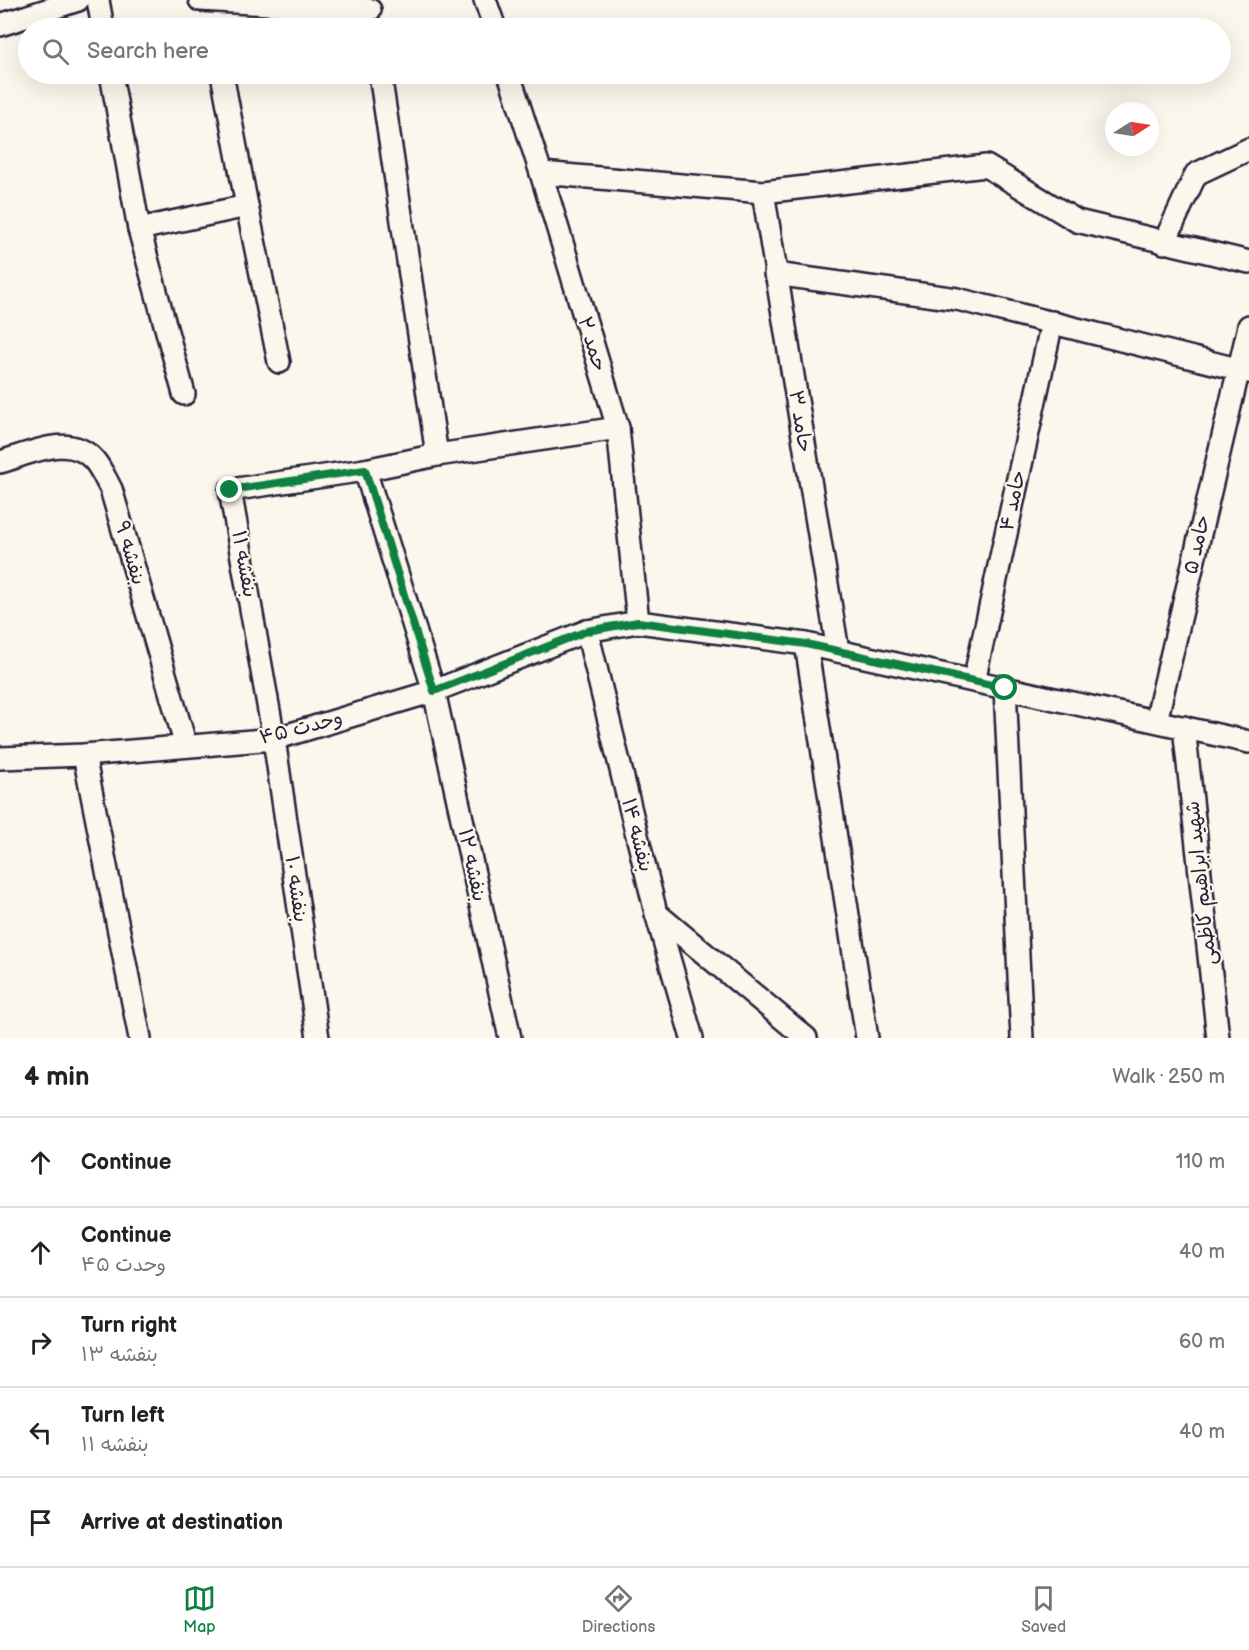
<!DOCTYPE html>
<html lang="en">
<head>
<meta charset="utf-8">
<style>
  body { margin:0; font-family:"Balsamiq Sans","Playpen Sans Arabic",sans-serif; background:#f2f2f2; color:#222 }
  .compass { position:absolute; left:1105px; top:102px; width:54px; height:54px; border-radius:50%; background:#fff; box-shadow:0 6px 24px #0002; rotate:78deg }
  .stop { position:absolute; width:18px; height:18px; margin:-14px; border:4px solid #0b8043; border-radius:50%; background:#fff }
  .stop.end { background:#0b8043; border-color:#fff; box-shadow:0 2px 6px #0008 }
  .list { margin:0; padding:0; list-style:none }
  h2 { display:flex; justify-content:space-between; align-items:center; height:78px; margin:0; padding:0 24px; font-size:26px }
  h2 small { font-size:20px; font-weight:400; color:#767676 }
  .list li { display:grid; grid-template-columns:39px 1fr auto; gap:18px; align-items:center; box-sizing:border-box; height:90px; padding:0 24px; border-top:2px solid #e0e0e0 }
  .list b { display:block; font-size:22px; white-space:nowrap }
  .list p { margin:0; font-size:20px; white-space:nowrap; color:#767676 }
  .list em { font-size:20px; font-style:normal; color:#767676 }
  .icon { flex:none; width:33px; height:33px; fill:none; stroke:currentColor; stroke-width:2; stroke-linecap:round; stroke-linejoin:round }
  .map { position:relative; flex:none; width:1249px; height:1038px; overflow:hidden }
  .search { position:absolute; background:#fff; box-shadow:0 6px 24px #0002; left:18px; right:18px; top:18px; height:66px; display:flex; align-items:center; gap:15px; box-sizing:border-box; padding:0 21px; border-radius:33px; color:#767676; font-size:22px }
  .sheet { height:528px; background:#fff }
  nav { display:flex; justify-content:space-around; align-items:center; box-sizing:border-box; height:84px; border-top:2px solid #e0e0e0; background:#fff; font-size:16px; color:#767676 }
  nav a { display:grid; justify-items:center; gap:3px }
  nav .on { color:#0b8043 }
  .map>svg:first-child { display:block }
</style>
</head>
<body>
<div class="map">
<svg width="1249" height="1038" viewBox="0 0 1249 1038">
  <rect width="100%" height="100%" fill="#fbf7ec"/>
  <filter id="ink" filterUnits="userSpaceOnUse"><feTurbulence type="fractalNoise" baseFrequency=".0167" numOctaves="2"/><feDisplacementMap in="SourceGraphic" scale="12" xChannelSelector="R" yChannelSelector="G"/><feConvolveMatrix kernelMatrix="1 2 1 2 8 2 1 2 1" color-interpolation-filters="sRGB"/></filter>
  <g filter="url(#ink)">
    <g fill="none" stroke-linecap="round" stroke-linejoin="round">
      <!-- street casing -->
      <g stroke="#22223b" stroke-width="26">
        <g id="street">
          <polyline points="98,0 103,28"/>
          <polyline points="200,0 370,10"/>
          <polyline points="485,0 495,28"/>
          <polyline points="0,25 78,0"/>
          <polyline points="111,74 139,229 184,394"/>
          <polyline points="222,74 247,206 279,362"/>
          <polyline points="380,74 437,455"/>
          <polyline points="509,74 541,173 618,428 638,622"/>
          <polyline points="541,173 763,192 986,166 1077,221 1249,262"/>
          <polyline points="763,192 838,651"/>
          <polyline points="139,229 247,206"/>
          <polyline points="1164,243 1196,174 1249,149"/>
          <polyline points="775,274 957,299 1249,372"/>
          <path d="M 0,462 C 29,454 70,432 94,460 C 101,468 106,480 111,489 L 186,746"/>
          <polyline points="365,470 434,691 510,1038"/>
          <polyline points="587,631 656,913 692,1038"/>
          <polyline points="806,644 867,1038"/>
          <polyline points="974,681 1052,322"/>
          <polyline points="1005,688 1022,1038"/>
          <polyline points="1156,721 1249,326"/>
          <polyline points="1184,727 1218,1038"/>
          <polyline points="84,755 140,1038"/>
          <polyline points="0,758 84,755 274,739 434,691 587,631 638,622 806,644 1249,742"/>
          <polyline points="656,913 806,1038"/>
          <polyline points="318,1038 274,739 230,490 365,470 437,455 618,428"/>
        </g>
      </g>
      <!-- street -->
      <use href="#street" stroke="#fbf7ec" stroke-width="21"/>
    </g>
  </g>
  <g fill="none" stroke-linecap="round" stroke-linejoin="round" filter="url(#ink)">
    <!-- route -->
    <polyline stroke="#0b8043" stroke-width="8" points="230,490 365,470 434,691 587,631 638,622 806,644 1005,688"/>
  </g>
  <g text-anchor="middle" dominant-baseline="central" stroke-width="4.5" stroke-linejoin="round" paint-order="stroke">
    <!-- street labels -->
    <g font-size="20" fill="#22223b" stroke="#fbf7ec">
      <text transform="translate(592 344) rotate(73)">حمد ۲</text>
      <text transform="translate(800 421) rotate(81)">حامد ۳</text>
      <text transform="translate(1013 501) rotate(-78)">حامد ۴</text>
      <text transform="translate(1197 545) rotate(-77)">حامد ۵</text>
      <text transform="translate(130 553) rotate(74)">بنفشه ۹</text>
      <text transform="translate(244 564) rotate(80)">بنفشه ۱۱</text>
      <text transform="translate(301 728) rotate(-14)">وحدت ۴۵</text>
      <text transform="translate(637 835) rotate(76)">بنفشه ۱۴</text>
      <text transform="translate(472 865) rotate(78)">بنفشه ۱۲</text>
      <text transform="translate(1201 883) rotate(-96)">شهید ابراهیم کاظمی</text>
      <text transform="translate(296 889) rotate(82)">بنفشه ۱۰</text>
    </g>
  </g>
</svg>
<svg class="compass" viewBox="-18 -18 36 36"><path d="M0-13l5 13h-10z" fill="#e53935"/><path d="M0 13l5-13h-10z" fill="#767676"/></svg>
<div class="stop" style="left:1005px;top:688px"></div>
<div class="stop end" style="left:230px;top:490px"></div>
<div class="search"><svg class="icon" aria-label="search" viewBox="0 0 24 24"><circle cx="10" cy="10" r="6"/><path d="M15 15l6 6"/></svg>Search here</div>
</div>
<section class="sheet">
<h2>4 min<small>Walk · 250 m</small></h2>
<ul class="list">
<li><svg class="icon" aria-label="ahead" viewBox="0 0 24 24"><path d="M12 20V5M6 11l6-6 6 6"/></svg><div><b>Continue</b></div><em>110 m</em></li>
<li><svg class="icon" aria-label="ahead" viewBox="0 0 24 24"><path d="M12 20V5M6 11l6-6 6 6"/></svg><div><b>Continue</b><p>وحدت ۴۵</p></div><em>40 m</em></li>
<li><svg class="icon" aria-label="right" viewBox="0 0 24 24"><path d="M7 20v-9h11M14 6l5 5-5 5"/></svg><div><b>Turn right</b><p>بنفشه ۱۳</p></div><em>60 m</em></li>
<li><svg class="icon" aria-label="left" viewBox="0 0 24 24"><path d="M17 20v-9H6M10 6l-5 5 5 5"/></svg><div><b>Turn left</b><p>بنفشه ۱۱</p></div><em>40 m</em></li>
<li><svg class="icon" aria-label="arrive" viewBox="0 0 24 24"><path d="M6 21V4h12l-3 4 3 4H6"/></svg><div><b>Arrive at destination</b></div></li>
</ul>
</section>
<nav>
<a class="on"><svg class="icon" aria-label="map" viewBox="0 0 24 24"><path d="M3 6l6-2 6 2 6-2v14l-6 2-6-2-6 2zM9 4v14M15 6v14"/></svg>Map</a>
<a><svg class="icon" aria-label="directions" viewBox="0 0 24 24"><path d="M12 3l9 9-9 9-9-9zM9 14v-3h6M13 9l2 2-2 2"/></svg>Directions</a>
<a><svg class="icon" aria-label="saved" viewBox="0 0 24 24"><path d="M7 4h10v16l-5-4-5 4z"/></svg>Saved</a>
</nav>
</body>
</html>
